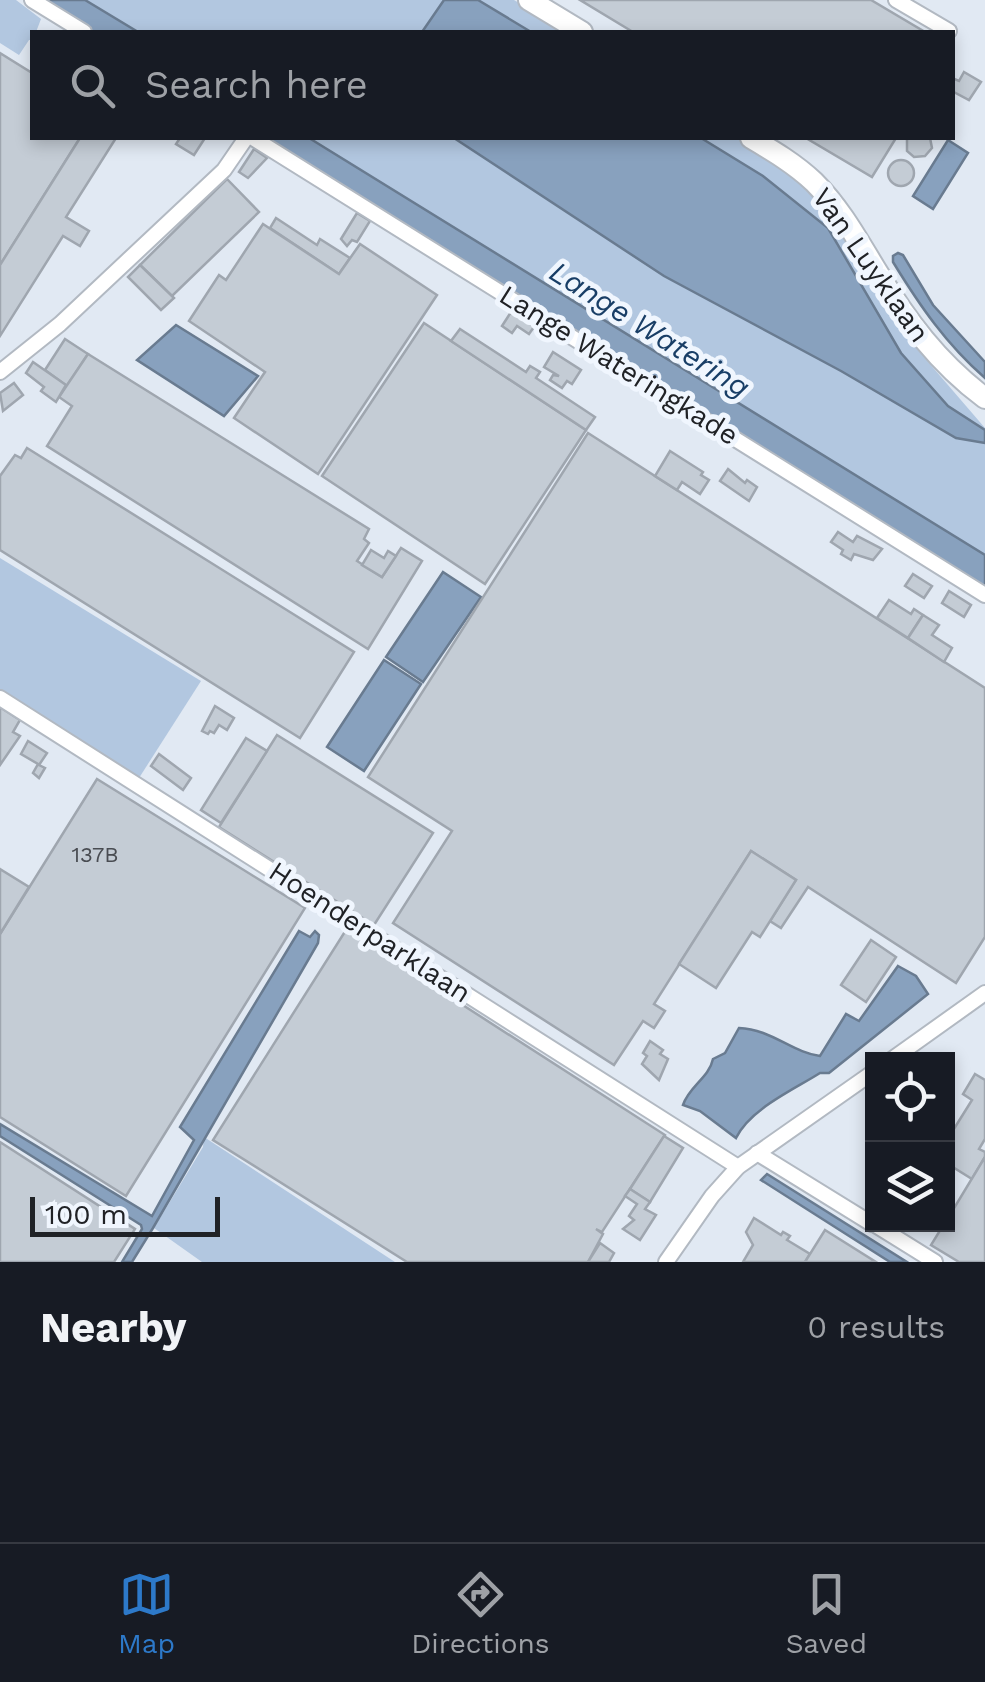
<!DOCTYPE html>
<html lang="en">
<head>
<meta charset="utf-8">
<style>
  body { margin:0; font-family:"Work Sans",sans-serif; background:#242831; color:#f1f3f6 }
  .controls { position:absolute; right:30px; bottom:30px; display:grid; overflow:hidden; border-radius:0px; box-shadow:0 5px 15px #0003 }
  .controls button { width:90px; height:90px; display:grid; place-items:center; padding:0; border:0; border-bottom:2px solid #363941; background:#171b24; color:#f1f3f6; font:50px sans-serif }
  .scale { position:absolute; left:30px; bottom:25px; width:190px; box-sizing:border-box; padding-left:10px; border:5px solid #202226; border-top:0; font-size:28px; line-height:35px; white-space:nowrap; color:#202226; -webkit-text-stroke:8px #f0f6fe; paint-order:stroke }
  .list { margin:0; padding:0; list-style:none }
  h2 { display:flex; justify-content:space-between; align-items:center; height:130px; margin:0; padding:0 40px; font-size:42px }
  h2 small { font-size:32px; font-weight:400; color:#9ea1a6 }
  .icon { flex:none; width:55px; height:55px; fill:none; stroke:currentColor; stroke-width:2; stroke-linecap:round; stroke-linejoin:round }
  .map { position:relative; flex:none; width:985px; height:1262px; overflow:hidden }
  .search { position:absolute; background:#171b24; box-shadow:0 5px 15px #0003; left:30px; right:30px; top:30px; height:110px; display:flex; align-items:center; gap:25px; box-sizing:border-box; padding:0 35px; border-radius:0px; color:#9ea1a6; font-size:38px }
  .sheet { height:280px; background:#171b24 }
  nav { display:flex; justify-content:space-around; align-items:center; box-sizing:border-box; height:140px; border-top:2px solid #363941; background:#171b24; font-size:28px; color:#9ea1a6 }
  nav a { display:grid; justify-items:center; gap:5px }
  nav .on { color:#2d79c9 }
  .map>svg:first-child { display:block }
</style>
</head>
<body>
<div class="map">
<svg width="985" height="1262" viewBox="0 0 985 1262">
  <rect width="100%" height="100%" fill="#e1e9f3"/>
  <!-- green -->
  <g fill="#b2c7e0">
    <polygon points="0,0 16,0 41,19 36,32 32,32 32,40 29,40 19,55 0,43"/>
    <polygon points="85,0 514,0 567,32 138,32"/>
    <polygon points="309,138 738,138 803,182 836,219 929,363 985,428 985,555"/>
    <polygon points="0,558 201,681 139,778 0,692"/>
    <polygon points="204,1137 395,1262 202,1262 154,1228 203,1147"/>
  </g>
  <!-- water -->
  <g fill="#88a1be" stroke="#697b90" stroke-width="2.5">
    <polygon points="40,0 85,0 138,32 92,32"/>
    <polygon points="444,0 478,0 531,32 422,32"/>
    <polygon points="262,138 309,138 985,555 985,587"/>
    <polygon points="454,138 701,138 763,176 828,228 901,353 948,406 985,430 985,443 956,438 841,371 664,276"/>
    <polygon points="948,140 968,153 933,209 913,196"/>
    <path d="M 898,253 L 903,255 L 933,305 L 985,362 L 985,378 C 946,344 920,306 893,262 L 893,256 Z"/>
    <polygon points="176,325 258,376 224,416 137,360"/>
    <polygon points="443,572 481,597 423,682 386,657"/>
    <polygon points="384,660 421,684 364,771 327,747"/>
    <polygon points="299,931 310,937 315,931 319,935 318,943 153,1228 132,1262 122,1262 142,1229 141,1225 0,1136 0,1124 152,1216 194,1140 180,1127"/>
    <path d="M 898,966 L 916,976 L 928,994 L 829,1073 L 820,1073 C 793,1090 750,1109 736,1138 L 700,1111 L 683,1105 C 689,1086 709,1078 713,1059 L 725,1053 L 739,1028 C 771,1029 793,1053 820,1056 L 846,1014 L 859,1021 Z"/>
    <polygon points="767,1174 907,1262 890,1262 761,1180"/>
  </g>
  <!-- building -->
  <g fill="#c4ccd5" stroke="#9fa6af" stroke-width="2.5">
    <polygon points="580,0 871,0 925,32 633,32"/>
    <polygon points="0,53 32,73 32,138 80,138 0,265"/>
    <polygon points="964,72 981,82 969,100 952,91 952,78 959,81"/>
    <polygon points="80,138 116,138 66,217 89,231 80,246 63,236 0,336 0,265"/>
    <polygon points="180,138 205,138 194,155 176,144"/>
    <polygon points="806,138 896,138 872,177"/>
    <polygon points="930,138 932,148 925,156 914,157 907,151 907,138"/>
    <polygon points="254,149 267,158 248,178 239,172"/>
    <circle cx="901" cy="173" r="13"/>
    <polygon points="227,179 259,212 172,296 140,265"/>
    <polygon points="357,213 370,221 357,242 352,240 347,246 341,239"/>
    <polygon points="276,218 317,245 320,239 350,258 339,274 270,228"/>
    <polygon points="263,224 339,274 360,244 437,295 318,474 234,418 265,372 189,321 219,275 226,280"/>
    <polygon points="140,265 174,298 161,310 128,277"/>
    <polygon points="513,309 528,315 536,324 529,334 517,326 512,333 502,326"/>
    <polygon points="424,323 586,430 485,584 322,476"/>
    <polygon points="460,329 526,372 530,366 540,372 536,378 595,417 586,430 451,341"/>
    <polygon points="65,339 88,354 67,386 45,370"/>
    <polygon points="553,352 581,370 572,384 567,381 562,388 550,380 553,375 559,376 544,367"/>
    <polygon points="88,354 369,529 364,539 369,543 357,561 382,577 401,548 422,561 368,649 47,446 72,406 59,397"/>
    <polygon points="33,362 66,385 56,402 41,391 44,387 26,373"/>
    <polygon points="14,383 23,395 3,411 0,393"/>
    <polygon points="588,433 985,688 985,937 956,983 808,887 781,928 770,921 796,880 751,851 654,1004 665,1011 654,1028 643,1021 614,1065 393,923 452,831 368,777"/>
    <polygon points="27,448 354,652 300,738 0,550 0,476 15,455 21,458"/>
    <polygon points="670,451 703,472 701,475 709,480 700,494 682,482 677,490 655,476"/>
    <polygon points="728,469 745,483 747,480 757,487 749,501 720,481"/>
    <polygon points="838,532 853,542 857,536 882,549 873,560 854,554 851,560 841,554 843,550 831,542"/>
    <polygon points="371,550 384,558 388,551 396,556 382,577 362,565"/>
    <polygon points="913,574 932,586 924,598 905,586"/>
    <polygon points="949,591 971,605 964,617 942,603"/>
    <polygon points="889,600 911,614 914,609 923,615 908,638 877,618"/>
    <polygon points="923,615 939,625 932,635 952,648 944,662 908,638"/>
    <polygon points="215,706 234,718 227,730 219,725 214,733 210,731 208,734 202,731"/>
    <polygon points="0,707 20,720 13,732 20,736 0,765"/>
    <polygon points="277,735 433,833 374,925 219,827"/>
    <polygon points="246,738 267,751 221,823 201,810"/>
    <polygon points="28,741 47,753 39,765 45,768 39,778 33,773 38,764 21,754"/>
    <polygon points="159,754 191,778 183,790 151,766"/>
    <polygon points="97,779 305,908 126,1196 0,1117 0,934"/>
    <polygon points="751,851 796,880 760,937 752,932 716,988 679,964"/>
    <polygon points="0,869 29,887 0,934"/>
    <polygon points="346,930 665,1135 602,1232 596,1229 603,1234 588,1262 407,1262 213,1140"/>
    <polygon points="871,940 896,957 866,1002 841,985"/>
    <polygon points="650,1041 663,1050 660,1054 668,1059 659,1080 642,1064 647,1056 643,1053"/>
    <polygon points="975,1074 985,1080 985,1139 979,1149 985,1152 985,1157 972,1179 948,1164 948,1149 952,1132 972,1100 963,1094"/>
    <polygon points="664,1136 683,1148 650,1202 630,1189"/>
    <polygon points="0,1142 135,1229 114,1262 0,1262"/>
    <polygon points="985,1157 985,1262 959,1262 931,1245 944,1224 948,1224 948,1218"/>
    <polygon points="630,1189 650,1202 645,1209 656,1215 640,1240 623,1229 634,1220 629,1216 637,1204 625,1196"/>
    <polygon points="754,1218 781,1235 783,1232 790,1236 787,1240 810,1254 805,1262 743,1262 753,1245 746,1232"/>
    <polygon points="825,1230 876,1262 805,1262"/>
    <polygon points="600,1243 614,1253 609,1262 588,1262"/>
  </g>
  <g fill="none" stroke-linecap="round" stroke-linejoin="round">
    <!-- street casing -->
    <g stroke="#b2b9c2" stroke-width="18">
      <g id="street">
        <polyline points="32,0 84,32"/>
        <polyline points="896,0 949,31"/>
        <polyline points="253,138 985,595"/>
        <polyline points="0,372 60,324 224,170 246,138"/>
        <polyline points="0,698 738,1167"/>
        <polyline points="891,1060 985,993"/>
        <polyline points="757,1153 872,1224"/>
        <polyline points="874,1224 935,1262"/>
        <polyline points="666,1262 712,1196 738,1167 872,1073"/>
      </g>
    </g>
    <!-- secondary casing -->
    <g stroke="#b2b9c2" stroke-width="24">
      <g id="secondary">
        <polyline points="529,0 582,32"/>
        <path d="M 751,138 C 773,151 795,164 814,182 C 840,208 857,239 876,270 C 906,320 938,363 985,398"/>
      </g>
    </g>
    <!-- street -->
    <use href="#street" stroke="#fff" stroke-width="14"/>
    <!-- secondary -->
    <use href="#secondary" stroke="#fff" stroke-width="20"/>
  </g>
  <g text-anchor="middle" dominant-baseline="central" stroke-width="10" stroke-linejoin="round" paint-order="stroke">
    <!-- number labels -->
    <g font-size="22" fill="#494c52">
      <text x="95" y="854">137B</text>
    </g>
    <!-- street labels -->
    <g font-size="28" fill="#202226" stroke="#f0f6fe">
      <text transform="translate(871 265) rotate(55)">Van Luyklaan</text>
      <text transform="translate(619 365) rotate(32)">Lange Wateringkade</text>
      <text transform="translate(370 932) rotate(33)">Hoenderparklaan</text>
    </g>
    <!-- water labels -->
    <g font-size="30" font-style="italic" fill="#193e66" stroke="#f0f6fe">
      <text transform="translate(650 329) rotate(32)">Lange Watering</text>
    </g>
  </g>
</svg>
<div class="controls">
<button><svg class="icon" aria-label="locate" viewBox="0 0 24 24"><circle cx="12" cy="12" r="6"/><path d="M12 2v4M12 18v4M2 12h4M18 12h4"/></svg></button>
<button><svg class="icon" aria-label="layers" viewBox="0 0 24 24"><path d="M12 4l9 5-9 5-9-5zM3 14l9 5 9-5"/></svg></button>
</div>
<div class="scale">100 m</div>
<div class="search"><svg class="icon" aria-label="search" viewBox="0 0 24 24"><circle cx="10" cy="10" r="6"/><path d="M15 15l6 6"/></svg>Search here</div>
</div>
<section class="sheet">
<h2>Nearby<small>0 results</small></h2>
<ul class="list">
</ul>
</section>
<nav>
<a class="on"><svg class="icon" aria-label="map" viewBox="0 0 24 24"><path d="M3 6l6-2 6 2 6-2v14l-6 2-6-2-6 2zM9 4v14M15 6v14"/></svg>Map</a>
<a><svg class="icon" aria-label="directions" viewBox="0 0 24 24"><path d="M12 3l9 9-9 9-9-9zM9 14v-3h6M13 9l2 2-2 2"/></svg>Directions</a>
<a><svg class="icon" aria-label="saved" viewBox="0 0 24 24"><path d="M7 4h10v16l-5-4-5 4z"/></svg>Saved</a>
</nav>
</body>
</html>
